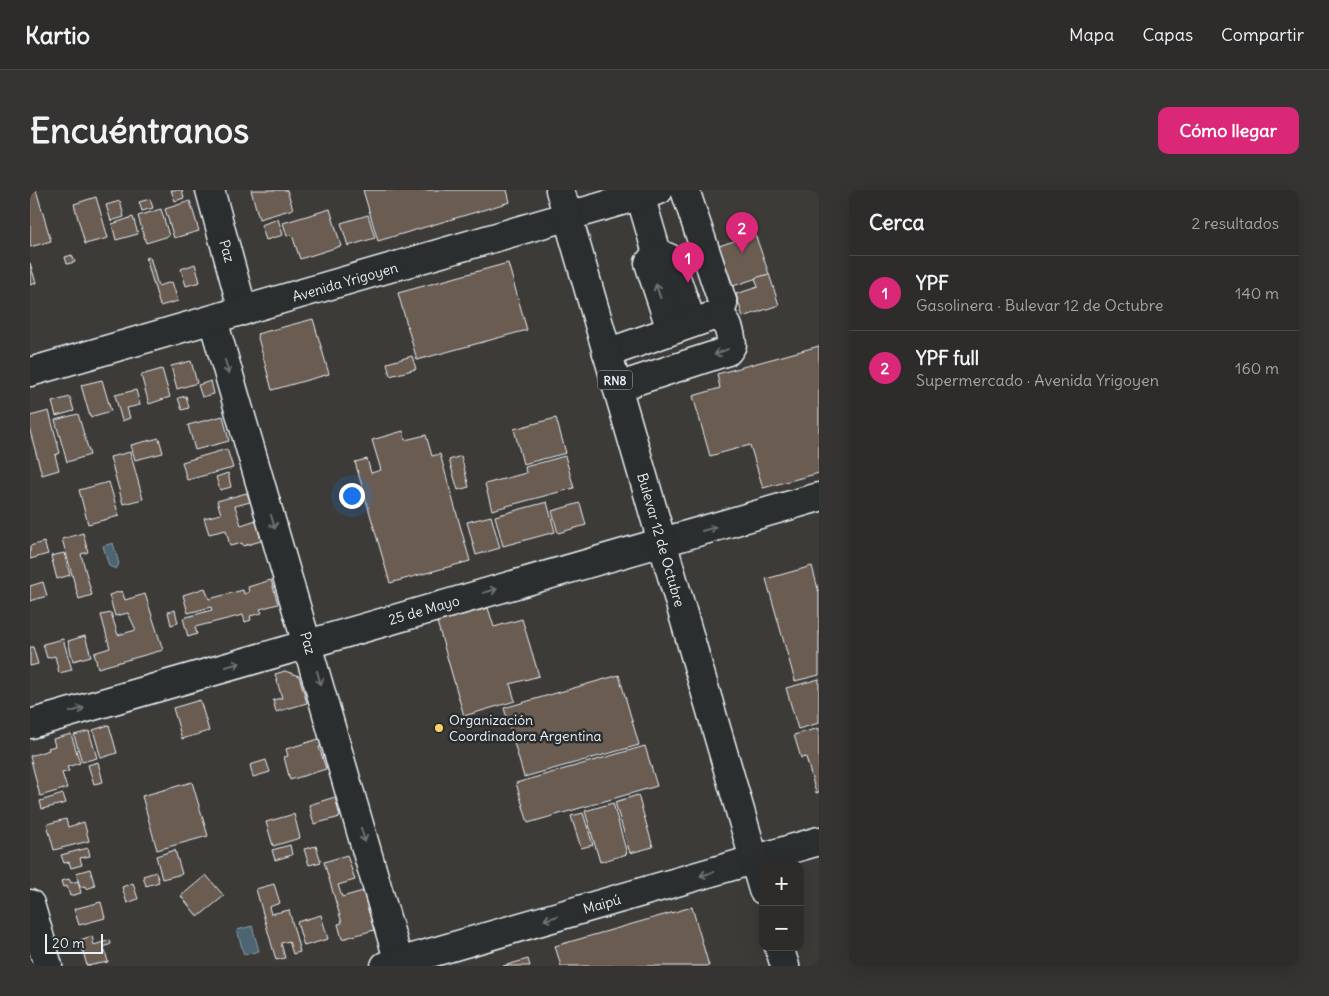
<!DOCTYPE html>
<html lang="es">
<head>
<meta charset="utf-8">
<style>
  body { margin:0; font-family:Delius,sans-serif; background:#363432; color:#f1f3f6 }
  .controls { position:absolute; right:15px; bottom:15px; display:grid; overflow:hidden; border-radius:10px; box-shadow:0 5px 20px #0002 }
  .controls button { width:45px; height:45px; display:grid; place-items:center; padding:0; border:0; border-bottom:1px solid #494847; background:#2e2c2a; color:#f1f3f6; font:25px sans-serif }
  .scale { position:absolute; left:15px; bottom:12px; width:58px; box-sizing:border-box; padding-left:5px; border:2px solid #e8f1f8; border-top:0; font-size:14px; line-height:18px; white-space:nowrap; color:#e8f1f8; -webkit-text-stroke:4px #2a2d2e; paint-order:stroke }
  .you { position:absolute; left:321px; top:305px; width:18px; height:18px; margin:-12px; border:4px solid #fff; border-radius:50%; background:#1a73e8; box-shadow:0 0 0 8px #1a73e833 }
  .badge { display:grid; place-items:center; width:32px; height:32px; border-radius:50%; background:#db2777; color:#fff; font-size:16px; font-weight:700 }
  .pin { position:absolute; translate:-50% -41px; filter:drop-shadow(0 1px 2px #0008) }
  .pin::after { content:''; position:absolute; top:26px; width:18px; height:15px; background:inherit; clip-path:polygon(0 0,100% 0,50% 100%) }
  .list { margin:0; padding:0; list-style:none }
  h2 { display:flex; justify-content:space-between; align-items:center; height:65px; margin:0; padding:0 20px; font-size:21px }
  h2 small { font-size:16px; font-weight:400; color:#a7a7a8 }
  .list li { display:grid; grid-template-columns:32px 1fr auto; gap:15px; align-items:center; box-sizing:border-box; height:75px; padding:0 20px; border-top:1px solid #494847 }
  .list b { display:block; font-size:19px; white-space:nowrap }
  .list p { margin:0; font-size:16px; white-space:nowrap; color:#a7a7a8 }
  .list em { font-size:16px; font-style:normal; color:#a7a7a8 }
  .map { position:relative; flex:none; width:789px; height:776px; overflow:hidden; border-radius:10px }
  header { display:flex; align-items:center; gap:30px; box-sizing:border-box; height:70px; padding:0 25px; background:#2e2c2a; border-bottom:1px solid #494847 }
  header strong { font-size:24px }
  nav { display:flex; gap:28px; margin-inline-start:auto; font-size:18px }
  .intro { display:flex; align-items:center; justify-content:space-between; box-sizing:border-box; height:120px; padding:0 30px }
  h1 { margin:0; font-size:35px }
  .button { padding:12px 22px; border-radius:10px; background:#db2777; color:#fff; font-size:18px; font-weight:700 }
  main { display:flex; gap:30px; padding:0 30px }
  aside { flex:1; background:#2e2c2a; border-radius:10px; box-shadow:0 5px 20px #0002 }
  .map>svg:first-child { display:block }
</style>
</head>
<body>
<header>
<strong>Kartio</strong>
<nav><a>Mapa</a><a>Capas</a><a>Compartir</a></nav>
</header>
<div class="intro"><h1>Encuéntranos</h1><a class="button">Cómo llegar</a></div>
<main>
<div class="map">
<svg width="789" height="776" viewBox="0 0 789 776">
  <rect width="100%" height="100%" fill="#3d3b38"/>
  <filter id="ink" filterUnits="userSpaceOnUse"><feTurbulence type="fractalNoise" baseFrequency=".02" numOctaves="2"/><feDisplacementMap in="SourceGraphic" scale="10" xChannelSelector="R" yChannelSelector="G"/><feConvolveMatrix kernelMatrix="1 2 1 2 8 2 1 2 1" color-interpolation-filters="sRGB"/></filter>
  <g filter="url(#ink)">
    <!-- water -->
    <g fill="#4e6572" stroke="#8c9da8">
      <polygon points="83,353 89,374 86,379 79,376 73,356"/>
      <polygon points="222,736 229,761 214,765 207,740"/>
    </g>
    <!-- building -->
    <g fill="#6a5b51" stroke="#e8f1f8">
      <polygon points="0,0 6,0 21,51 0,57"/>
      <polygon points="141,0 152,0 154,8 145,11"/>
      <polygon points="221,0 257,0 263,19 229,29"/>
      <polygon points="333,0 477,0 480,12 348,51"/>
      <polygon points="66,7 78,48 55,54 44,14"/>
      <polygon points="120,9 123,18 112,21 109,12"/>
      <polygon points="90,11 94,27 81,31 76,15"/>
      <polygon points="160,11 169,41 144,48 135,19"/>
      <polygon points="131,19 139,46 116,53 108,26"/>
      <polygon points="300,19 311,56 270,69 262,45 257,46 253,33"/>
      <polygon points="338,25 345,48 318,56 311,33"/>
      <polygon points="103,27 108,44 86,50 82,34"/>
      <polygon points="248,29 253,45 236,50 231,35"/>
      <polygon points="725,44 739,84 703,96 689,56"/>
      <polygon points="42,65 45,72 37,74 35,67"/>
      <polygon points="120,67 128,96 142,92 148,111 130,116 116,68"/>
      <polygon points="0,73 6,93 0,95"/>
      <polygon points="478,73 497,140 387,170 368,103"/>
      <polygon points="165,74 170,92 156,96 151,79"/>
      <polygon points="739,84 749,115 713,127 706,104 728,97 725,88"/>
      <polygon points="283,129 299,184 242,200 227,144"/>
      <polygon points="789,156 789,283 733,298 720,255 680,266 663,206 690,198 687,184"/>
      <polygon points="382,166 386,179 360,186 357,173"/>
      <polygon points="161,171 167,193 147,199 141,176"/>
      <polygon points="132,179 140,207 119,214 111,185"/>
      <polygon points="72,190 81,221 60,227 51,195"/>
      <polygon points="181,191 184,204 172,207 168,195"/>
      <polygon points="106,200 110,215 97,218 100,228 92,231 85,205"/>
      <polygon points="156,206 159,218 152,220 148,208"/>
      <polygon points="40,207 44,221 26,226 22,212"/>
      <polygon points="19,221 30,263 25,265 29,280 12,285 0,241 0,226"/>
      <polygon points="48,224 60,265 37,272 25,230"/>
      <polygon points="193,226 199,251 165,260 158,235"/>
      <polygon points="526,228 536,263 493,274 484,239"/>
      <polygon points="373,241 375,250 396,245 402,266 410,264 440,371 360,393 325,272 337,269 341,283 351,280 342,250"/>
      <polygon points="129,248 133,263 105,270 101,255"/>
      <polygon points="197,259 203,278 157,290 152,272"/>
      <polygon points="100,262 113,309 93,314 80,267"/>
      <polygon points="431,266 439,297 428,300 419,270"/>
      <polygon points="535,266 544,298 462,320 455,294 496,283 495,277"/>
      <polygon points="198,283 201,297 190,300 186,287"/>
      <polygon points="79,292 89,326 58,334 49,300"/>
      <polygon points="217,303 220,312 205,316 211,335 226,330 231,351 213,356 212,353 200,356 196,340 179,344 174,328 191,324 187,311"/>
      <polygon points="517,312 525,342 473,356 465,326"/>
      <polygon points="550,313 556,335 528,343 522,321"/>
      <polygon points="461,326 470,358 446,365 437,332"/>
      <polygon points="53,343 58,362 51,364 62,405 49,409 32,349"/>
      <polygon points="14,352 18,364 0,369 0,356"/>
      <polygon points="34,363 40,385 27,389 21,366"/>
      <polygon points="782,376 789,403 789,485 765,491 736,389"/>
      <polygon points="241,390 248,414 230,419 232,423 220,426 221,430 215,432 213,425 165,437 167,444 158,447 153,428 182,420 181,417 158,423 153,405 175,398 179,409 213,400 214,404 219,402 218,397"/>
      <polygon points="13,392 17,406 0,411 0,396"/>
      <polygon points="92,401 95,410 115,404 133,460 68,478 64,463 80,458 71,425 81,423 88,445 106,440 98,423 85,426 79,405"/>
      <polygon points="458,418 464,437 492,429 509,486 480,494 485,511 434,526 407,432"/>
      <polygon points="145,420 148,433 141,435 138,422"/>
      <polygon points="55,446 61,466 43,471 38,451"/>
      <polygon points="33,449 42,480 29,483 25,466 17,468 13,454"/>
      <polygon points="0,457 3,457 8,474 0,476"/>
      <polygon points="255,481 269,486 277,513 246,522 243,510 252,508 245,484"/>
      <polygon points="589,485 609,555 494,587 474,518"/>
      <polygon points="789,489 789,533 768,539 756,498"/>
      <polygon points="170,510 179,541 152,549 143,518"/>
      <polygon points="79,535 87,563 71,568 63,540"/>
      <polygon points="789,538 789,602 786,603 776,567 771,568 764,545"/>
      <polygon points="59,541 67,568 52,572 44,545"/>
      <polygon points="41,544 50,573 37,577 39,581 32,583 37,598 10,606 0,566 19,560 18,558 25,556 23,549"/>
      <polygon points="292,548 295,555 289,557 296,579 260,590 254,567 258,566 256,559"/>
      <polygon points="615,556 627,596 498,633 486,593"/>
      <polygon points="236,570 240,582 223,587 220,575"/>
      <polygon points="68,572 73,592 64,594 58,575"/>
      <polygon points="162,592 178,646 127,660 112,606"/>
      <polygon points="33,604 36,613 12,619 10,611"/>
      <polygon points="608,605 623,657 600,663 585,612"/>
      <polygon points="305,607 310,627 284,634 279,615"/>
      <polygon points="583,613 597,664 570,672 555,621"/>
      <polygon points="553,623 563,655 551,658 541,626"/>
      <polygon points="264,624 270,648 243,656 236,632"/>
      <polygon points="36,629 38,637 54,632 59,651 24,660 17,634"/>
      <polygon points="260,655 262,665 245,670 242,660"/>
      <polygon points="286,656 291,672 279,675 274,659"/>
      <polygon points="58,658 60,666 50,668 52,675 41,678 39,672 34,673 31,665"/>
      <polygon points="145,660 152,684 132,689 126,666"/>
      <polygon points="317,665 325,690 308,695 312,707 333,701 344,740 312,749 308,734 312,733 294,672"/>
      <polygon points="60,679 65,696 56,699 55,696 50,697 46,683"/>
      <polygon points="126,682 129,692 116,696 113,686"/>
      <polygon points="176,685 194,706 168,727 151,706"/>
      <polygon points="39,689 41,693 48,691 51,703 40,706 37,696 33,697 31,691"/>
      <polygon points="103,693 108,709 97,713 92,697"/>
      <polygon points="244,694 250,713 239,717 241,724 259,720 270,762 263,764 259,751 251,753 255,768 246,770 226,699"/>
      <polygon points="71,712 75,728 49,735 44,719"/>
      <polygon points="662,717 679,776 531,776 525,756"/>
      <polygon points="291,725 298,749 274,756 267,732"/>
      <polygon points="62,746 64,755 80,750 81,754 74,757 78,772 57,776 50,750"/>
      <polygon points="498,769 500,776 473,776"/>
    </g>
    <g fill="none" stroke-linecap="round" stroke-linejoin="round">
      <!-- minor casing -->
      <g stroke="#e8f1f8" stroke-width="31">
        <g id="minor">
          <polyline points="180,0 213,121"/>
          <polyline points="610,5 627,63 639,68 662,133"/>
          <polyline points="627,63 619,73 641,140"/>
          <polyline points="183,130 370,776"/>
          <polyline points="577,163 689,124 693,114 655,0"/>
          <path d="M 587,197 L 698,161 L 702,155 C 701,144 697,131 689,124"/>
          <polyline points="0,534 789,307"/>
          <polyline points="0,714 18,776"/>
          <polyline points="355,776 789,651"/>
        </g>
      </g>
      <!-- major casing -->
      <g stroke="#e8f1f8" stroke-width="31">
        <polyline id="major" points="0,182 629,0"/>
      </g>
      <!-- highway casing -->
      <g stroke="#e8f1f8" stroke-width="31">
        <g id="highway">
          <polyline points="530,0 733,700"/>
          <polyline points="749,757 755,776"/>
        </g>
      </g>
      <!-- minor -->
      <use href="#minor" stroke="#2a2d2e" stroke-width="28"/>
      <!-- major -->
      <use href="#major" stroke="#2a2d2e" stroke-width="28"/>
      <!-- highway -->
      <use href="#highway" stroke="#2a2d2e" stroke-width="28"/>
    </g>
    <!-- one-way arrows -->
    <defs><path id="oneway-shaft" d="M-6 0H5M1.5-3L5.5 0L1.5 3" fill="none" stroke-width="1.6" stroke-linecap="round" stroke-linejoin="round" transform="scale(1.25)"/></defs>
    <g stroke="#6c7275">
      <use href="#oneway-shaft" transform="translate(628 101) rotate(-108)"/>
      <use href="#oneway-shaft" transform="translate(691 162) rotate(157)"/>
      <use href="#oneway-shaft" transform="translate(197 177) rotate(74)"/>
      <use href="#oneway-shaft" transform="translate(243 332) rotate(74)"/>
      <use href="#oneway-shaft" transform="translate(679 339) rotate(-16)"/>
      <use href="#oneway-shaft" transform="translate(460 401) rotate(-16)"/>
      <use href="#oneway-shaft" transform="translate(203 475) rotate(-16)"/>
      <use href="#oneway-shaft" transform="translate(289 488) rotate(74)"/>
      <use href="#oneway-shaft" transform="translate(47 520) rotate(-16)"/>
      <use href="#oneway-shaft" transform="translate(333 645) rotate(74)"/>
      <use href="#oneway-shaft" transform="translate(677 684) rotate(164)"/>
      <use href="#oneway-shaft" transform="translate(521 728) rotate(164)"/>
    </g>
  </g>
  <!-- markers -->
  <circle fill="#ffd166" stroke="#2a2d2e" stroke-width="2" cx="409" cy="538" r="5"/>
  <g text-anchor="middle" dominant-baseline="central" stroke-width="5" stroke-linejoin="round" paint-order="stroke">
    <!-- shield labels -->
    <rect fill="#2a2d2e" stroke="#afb6bb" stroke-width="1" x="567.5" y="180.5" width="35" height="19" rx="4"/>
    <g font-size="12" font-weight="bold" fill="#e8f1f8">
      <text x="585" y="190">RN8</text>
    </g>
    <!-- street labels -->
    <g font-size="14" fill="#e8f1f8" stroke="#2a2d2e">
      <text transform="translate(197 61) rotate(74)">Paz</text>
      <text transform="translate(315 92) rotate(-16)">Avenida Yrigoyen</text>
      <text transform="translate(631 350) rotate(74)">Bulevar 12 de Octubre</text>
      <text transform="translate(394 420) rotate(-16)">25 de Mayo</text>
      <text transform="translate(278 453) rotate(74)">Paz</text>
      <text transform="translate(572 714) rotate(-16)">Maipú</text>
    </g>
    <!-- poi labels -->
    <g font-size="14" fill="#e8f1f8" stroke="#2a2d2e" text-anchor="start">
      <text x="419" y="530">Organización<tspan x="419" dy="16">Coordinadora Argentina</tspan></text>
    </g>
  </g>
</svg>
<div class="controls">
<button>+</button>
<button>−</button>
</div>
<div class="scale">20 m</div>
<div class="you"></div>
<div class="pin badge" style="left:658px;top:93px">1</div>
<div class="pin badge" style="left:712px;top:63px">2</div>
</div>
<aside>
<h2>Cerca<small>2 resultados</small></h2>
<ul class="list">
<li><span class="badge">1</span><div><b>YPF</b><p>Gasolinera · Bulevar 12 de Octubre</p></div><em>140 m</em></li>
<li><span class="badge">2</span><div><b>YPF full</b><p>Supermercado · Avenida Yrigoyen</p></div><em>160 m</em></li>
</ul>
</aside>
</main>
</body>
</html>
